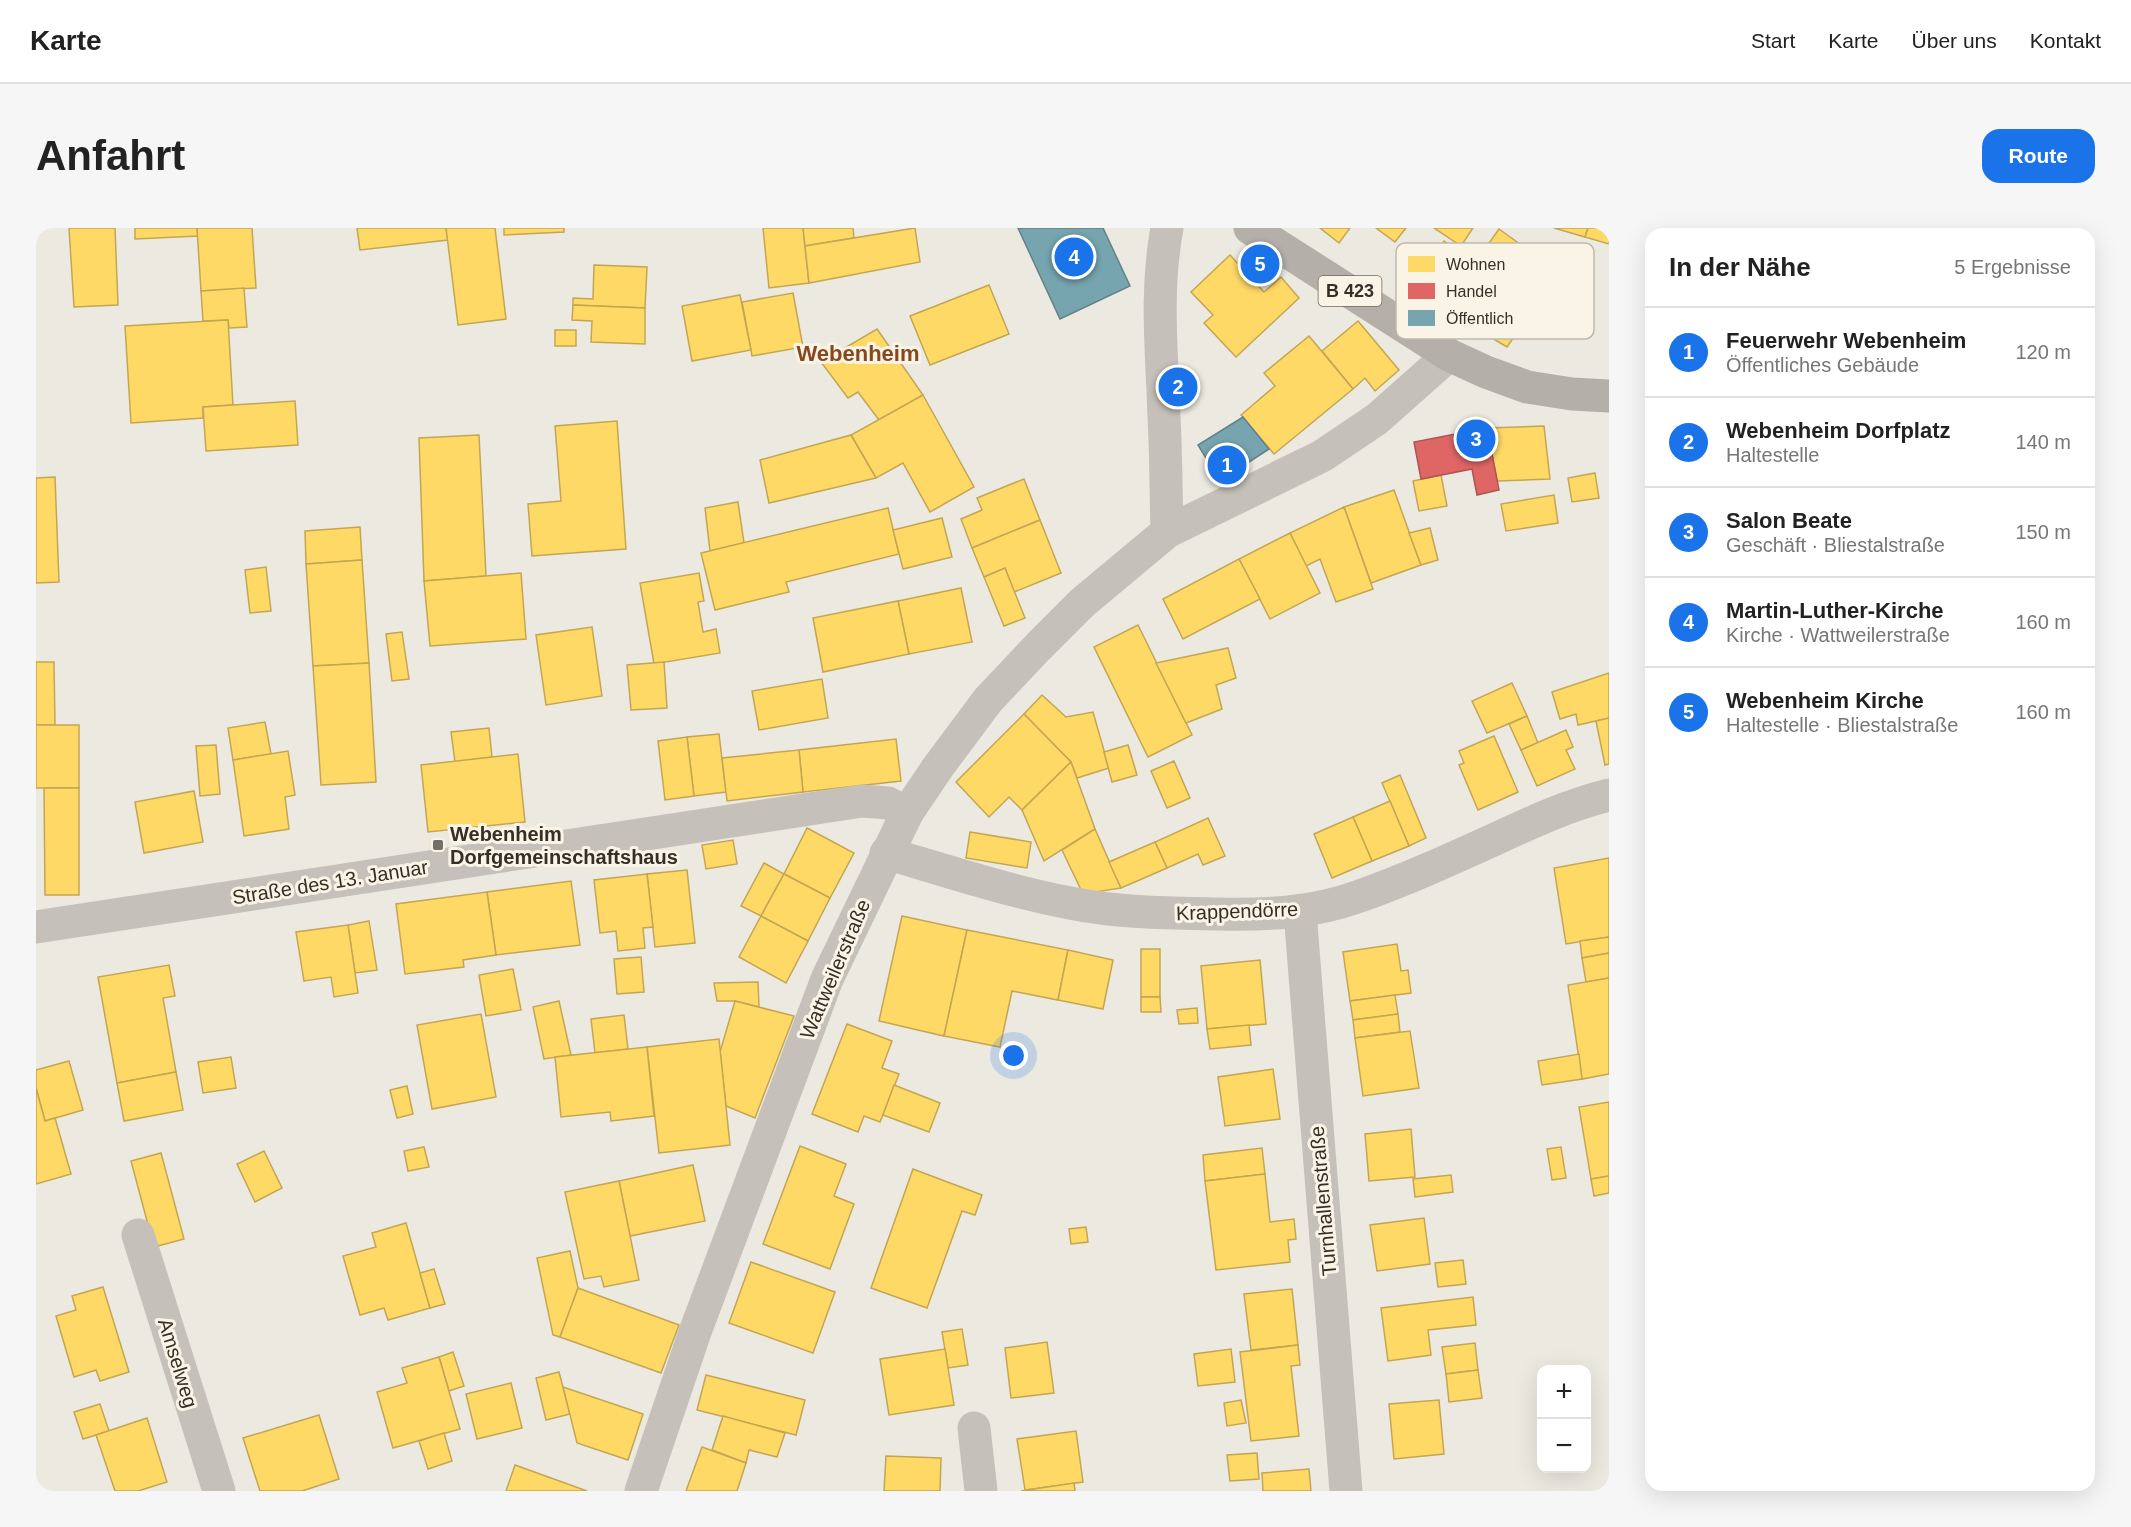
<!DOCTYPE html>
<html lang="de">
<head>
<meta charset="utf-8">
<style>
  body { margin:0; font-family:Arial,sans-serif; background:#f6f6f6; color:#222 }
  .controls { position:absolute; right:18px; bottom:18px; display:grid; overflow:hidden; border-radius:12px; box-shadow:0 6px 24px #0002 }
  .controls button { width:54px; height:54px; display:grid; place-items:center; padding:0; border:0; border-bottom:2px solid #e0e0e0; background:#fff; color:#222; font:30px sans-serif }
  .you { position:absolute; left:978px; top:828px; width:21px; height:21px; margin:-15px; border:4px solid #fff; border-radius:50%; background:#1a73e8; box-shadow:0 0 0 9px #1a73e833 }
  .badge { display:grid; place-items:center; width:39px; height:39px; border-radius:50%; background:#1a73e8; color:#fff; font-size:20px; font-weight:700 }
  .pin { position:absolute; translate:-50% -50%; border:3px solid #fff; box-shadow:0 2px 6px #0006 }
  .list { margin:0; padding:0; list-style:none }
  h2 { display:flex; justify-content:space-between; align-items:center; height:78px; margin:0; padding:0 24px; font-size:26px }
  h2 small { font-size:20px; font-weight:400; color:#767676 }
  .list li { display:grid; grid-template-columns:39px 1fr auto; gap:18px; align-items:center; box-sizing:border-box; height:90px; padding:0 24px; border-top:2px solid #e0e0e0 }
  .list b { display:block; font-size:22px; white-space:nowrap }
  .list p { margin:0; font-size:20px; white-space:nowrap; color:#767676 }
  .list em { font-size:20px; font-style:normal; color:#767676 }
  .map { position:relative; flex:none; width:1573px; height:1263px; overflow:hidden; border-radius:18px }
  header { display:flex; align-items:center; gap:36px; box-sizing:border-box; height:84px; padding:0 30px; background:#fff; border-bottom:2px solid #e0e0e0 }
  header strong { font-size:28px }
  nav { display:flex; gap:33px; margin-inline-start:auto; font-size:21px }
  .intro { display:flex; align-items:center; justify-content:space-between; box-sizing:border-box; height:144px; padding:0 36px }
  h1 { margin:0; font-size:42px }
  .button { padding:15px 27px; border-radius:18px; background:#1a73e8; color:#fff; font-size:21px; font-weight:700 }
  main { display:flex; gap:36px; padding:0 36px }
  aside { flex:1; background:#fff; border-radius:18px; box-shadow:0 6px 24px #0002 }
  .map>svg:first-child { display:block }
</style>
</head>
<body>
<header>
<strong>Karte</strong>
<nav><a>Start</a><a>Karte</a><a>Über uns</a><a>Kontakt</a></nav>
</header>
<div class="intro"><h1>Anfahrt</h1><a class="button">Route</a></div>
<main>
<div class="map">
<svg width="1573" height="1263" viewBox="0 0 1573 1263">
  <rect width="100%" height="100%" fill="#ece9e0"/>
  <!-- homes -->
  <g fill="#ffd966" stroke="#c3a653" stroke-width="1.5">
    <polygon points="33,0 79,0 82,77 38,79"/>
    <polygon points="99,0 161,0 162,8 99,11"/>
    <polygon points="161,0 216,0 220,60 165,63"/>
    <polygon points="321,0 410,0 412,12 324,22"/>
    <polygon points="410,0 459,0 470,91 422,97"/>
    <polygon points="468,0 528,0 528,4 468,7"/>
    <polygon points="727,0 767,0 773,55 733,60"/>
    <polygon points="767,0 817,0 818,10 769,18"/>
    <polygon points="879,0 884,34 773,55 769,18"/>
    <polygon points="1284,0 1314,0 1303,15"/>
    <polygon points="1340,0 1370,0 1359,14"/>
    <polygon points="1398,0 1437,0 1425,18"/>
    <polygon points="1518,0 1552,0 1549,9"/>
    <polygon points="1552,0 1573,0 1573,16 1549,9"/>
    <polygon points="1463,1 1523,44 1471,119 1373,61 1408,13 1439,35"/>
    <polygon points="1194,27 1228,64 1245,49 1263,70 1200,129 1168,95 1177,87 1155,64"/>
    <polygon points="558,37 611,39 609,80 537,77 537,70 557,71"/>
    <polygon points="953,57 973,106 894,137 874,88"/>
    <polygon points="208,60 211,99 193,100 192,92 167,93 165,63"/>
    <polygon points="757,65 767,119 716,128 706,74"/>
    <polygon points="704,67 715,122 656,133 646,78"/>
    <polygon points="537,77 609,80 609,116 555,114 556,93 536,92"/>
    <polygon points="192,92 197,177 167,179 167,190 95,195 89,98"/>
    <polygon points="1322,93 1363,142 1339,163 1329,150 1317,161 1286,123"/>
    <polygon points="841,101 887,167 843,192 822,164 812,170 785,134"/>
    <rect x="519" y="102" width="21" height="16"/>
    <polygon points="1273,108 1317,161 1238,226 1205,187 1239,158 1228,145"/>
    <polygon points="887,167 938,259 894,284 867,235 840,250 815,207"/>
    <polygon points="259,173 262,217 170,223 167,179"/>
    <polygon points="581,193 590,321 496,328 492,276 525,273 519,198"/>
    <polygon points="1508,198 1514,251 1461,253 1451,200"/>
    <polygon points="443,207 450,348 388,353 383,210"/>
    <polygon points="815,207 840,250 733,275 724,232"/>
    <polygon points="1559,245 1563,270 1536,274 1532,250"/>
    <polygon points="1405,247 1411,278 1383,283 1377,253"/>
    <polygon points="19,249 23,354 0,355 0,250"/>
    <polygon points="988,251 1004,292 936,320 925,291 946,282 941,270"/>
    <polygon points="1358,262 1385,337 1335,355 1308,279"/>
    <polygon points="1518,267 1522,295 1470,303 1465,276"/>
    <polygon points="702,274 708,315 674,323 669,280"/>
    <polygon points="1308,279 1337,361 1300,374 1284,331 1270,338 1254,305"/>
    <polygon points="852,280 863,326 750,354 753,364 679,382 665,325"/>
    <polygon points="906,290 916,329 867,341 857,302"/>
    <polygon points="1004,292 1025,345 978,364 969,340 948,349 936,320"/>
    <polygon points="324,299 326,332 270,336 269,303"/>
    <polygon points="1394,300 1402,332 1385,337 1373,305"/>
    <polygon points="1254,305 1284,365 1234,391 1203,331"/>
    <polygon points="1203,331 1224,371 1147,411 1127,371"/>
    <polygon points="326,332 333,435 277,438 270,336"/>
    <polygon points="230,339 235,383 214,385 209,342"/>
    <polygon points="969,340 989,390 968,398 948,349"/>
    <polygon points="485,345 490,411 394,418 388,353"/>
    <polygon points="663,345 668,373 662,374 667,404 680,401 684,425 618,436 604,355"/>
    <polygon points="925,360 936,414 873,426 862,373"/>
    <polygon points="862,373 873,426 787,444 777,390"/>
    <polygon points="1102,397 1156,507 1112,529 1058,419"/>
    <polygon points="556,399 566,468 510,477 500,407"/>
    <polygon points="366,404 373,451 356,453 350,406"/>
    <polygon points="1192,420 1200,450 1180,457 1186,481 1150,495 1120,435"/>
    <polygon points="0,434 18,434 19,497 0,497"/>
    <polygon points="628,434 631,480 595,482 591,437"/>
    <polygon points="333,435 340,554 285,557 277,438"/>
    <polygon points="1573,445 1573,490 1542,497 1540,486 1524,491 1516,464"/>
    <polygon points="786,451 792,490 723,502 716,463"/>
    <polygon points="1476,455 1491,488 1451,505 1436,473"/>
    <polygon points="1006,467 1030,489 1057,484 1073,540 1041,550 1035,534 988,486"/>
    <polygon points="988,486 1035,534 986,582 973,569 953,589 920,554"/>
    <polygon points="1491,488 1502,515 1485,522 1473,496"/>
    <polygon points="1573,490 1573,536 1569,537 1560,493"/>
    <polygon points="229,494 235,526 197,532 192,500"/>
    <rect x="0" y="497" width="43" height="63"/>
    <polygon points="453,500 456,529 419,534 415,504"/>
    <polygon points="1530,502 1537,519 1530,522 1539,541 1501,558 1485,522"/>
    <polygon points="683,506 690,564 658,568 651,509"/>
    <polygon points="1458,508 1482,564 1442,582 1423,537 1428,535 1423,523"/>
    <polygon points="651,509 658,568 629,572 622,513"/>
    <polygon points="860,511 865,553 767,564 763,522"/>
    <polygon points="180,517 184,566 164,568 160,518"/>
    <polygon points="1092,517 1101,547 1076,554 1068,524"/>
    <polygon points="763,522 767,564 691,573 686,530"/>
    <polygon points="252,523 259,567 249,569 253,601 208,608 197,532"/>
    <polygon points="482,526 489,594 392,604 385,537"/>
    <polygon points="1138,533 1154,570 1131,580 1115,543"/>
    <polygon points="1035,534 1059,601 1008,633 986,582"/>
    <polygon points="1364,547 1390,610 1373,618 1346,555"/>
    <polygon points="8,560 43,560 43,667 9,667"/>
    <polygon points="158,563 167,614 108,625 99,574"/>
    <polygon points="1354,573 1373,618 1336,633 1317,589"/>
    <polygon points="1317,589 1336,633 1296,650 1278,606"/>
    <polygon points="1172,590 1189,628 1167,637 1162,626 1131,640 1119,614"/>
    <polygon points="771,600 818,625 794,670 748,646"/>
    <polygon points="1059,601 1085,660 1047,666 1026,622"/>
    <polygon points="934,604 995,614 991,640 930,630"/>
    <polygon points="697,612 701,636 670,641 666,617"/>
    <polygon points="1119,614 1131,640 1085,660 1073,634"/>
    <polygon points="1573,630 1573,709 1530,716 1518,640"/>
    <polygon points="728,635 748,646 725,688 705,678"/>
    <polygon points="651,642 659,715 619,719 611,646"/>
    <polygon points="611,646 617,699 607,700 609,720 582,723 580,703 564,705 558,652"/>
    <polygon points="748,646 794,670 772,713 725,688"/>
    <polygon points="535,653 544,717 460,727 451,664"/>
    <polygon points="451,664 460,727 427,732 428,739 369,746 360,676"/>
    <polygon points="725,688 772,713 750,755 703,729"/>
    <polygon points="866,688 931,702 908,808 843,793"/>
    <polygon points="333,693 341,742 319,745 312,697"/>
    <polygon points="312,697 322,765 298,769 295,749 268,753 260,704"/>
    <polygon points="931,702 1032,722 1022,772 976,763 964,819 908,808"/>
    <polygon points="1573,709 1573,725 1546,730 1544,713"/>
    <polygon points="1361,716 1365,743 1372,742 1375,765 1314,773 1307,724"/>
    <rect x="1105" y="721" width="19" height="48"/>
    <polygon points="1032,722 1077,732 1067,781 1022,772"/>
    <polygon points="1573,725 1573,750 1550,754 1546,730"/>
    <polygon points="605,729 608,764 581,766 578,731"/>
    <polygon points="1224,732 1230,796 1171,801 1165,738"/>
    <polygon points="133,737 139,768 127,770 140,844 81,855 62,749"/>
    <polygon points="477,741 485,782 450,788 443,747"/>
    <polygon points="1573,750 1573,846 1546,851 1532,757"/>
    <polygon points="722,754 723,779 699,773 681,773 678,755"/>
    <polygon points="1359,767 1362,786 1317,792 1314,773"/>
    <polygon points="1105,769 1124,769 1125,784 1105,784"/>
    <polygon points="523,773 535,827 508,831 497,779"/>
    <polygon points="699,773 758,788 719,890 690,878 684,824"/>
    <polygon points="1161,780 1162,795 1143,796 1141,782"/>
    <polygon points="445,786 460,869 396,881 381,797"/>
    <polygon points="1362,786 1364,804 1319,810 1317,792"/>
    <polygon points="588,787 592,821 559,825 555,791"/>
    <polygon points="811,796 856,813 846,840 863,846 844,894 828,888 822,904 776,886"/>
    <polygon points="1213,797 1215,817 1174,821 1171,801"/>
    <polygon points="1374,803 1383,860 1327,868 1319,810"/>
    <polygon points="683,811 694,917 623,925 611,819"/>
    <polygon points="611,819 618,888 575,893 574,884 525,889 519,829"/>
    <polygon points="1543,826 1546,851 1506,857 1502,833"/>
    <polygon points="195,829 200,860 167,865 162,834"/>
    <polygon points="33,833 47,882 9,893 0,860 0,842"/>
    <polygon points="1237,841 1244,891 1189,898 1182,849"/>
    <polygon points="140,844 147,882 88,893 81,855"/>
    <polygon points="858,857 904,875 893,904 847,887"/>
    <polygon points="371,858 377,886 361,890 354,862"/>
    <polygon points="0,860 9,893 19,890 35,946 0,956"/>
    <polygon points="1573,874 1573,948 1555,951 1543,879"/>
    <polygon points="1375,901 1379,949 1333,953 1329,906"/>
    <polygon points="764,918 810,936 798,968 818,976 794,1041 727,1016"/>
    <polygon points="388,919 393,939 372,943 368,923"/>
    <polygon points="1525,919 1530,950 1516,952 1511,921"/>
    <polygon points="1226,920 1229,946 1169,953 1167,927"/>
    <polygon points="228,923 246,960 219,974 201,936"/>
    <polygon points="125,925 148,1011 118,1019 95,933"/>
    <polygon points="657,937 669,993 594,1008 583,953"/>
    <polygon points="877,941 946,967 939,987 926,983 891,1080 835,1060"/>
    <polygon points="1229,946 1234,994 1258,991 1260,1011 1252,1012 1254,1034 1180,1042 1169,953"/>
    <polygon points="1415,947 1417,964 1379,969 1377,951"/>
    <polygon points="1573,948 1573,965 1558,968 1555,951"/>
    <polygon points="583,953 603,1052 568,1059 565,1048 548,1051 529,964"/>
    <polygon points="1388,990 1394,1036 1341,1043 1334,997"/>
    <polygon points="370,995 394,1080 352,1092 348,1080 324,1087 307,1028 340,1019 336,1005"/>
    <polygon points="1050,999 1052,1014 1035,1016 1033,1001"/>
    <polygon points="534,1023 542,1060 524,1109 517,1107 501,1030"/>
    <polygon points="1427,1032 1430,1056 1402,1059 1399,1035"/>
    <polygon points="715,1034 799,1064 777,1125 693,1095"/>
    <polygon points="398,1041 409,1076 394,1080 384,1045"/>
    <polygon points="67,1059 93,1144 64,1153 60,1142 38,1149 20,1088 40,1082 36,1068"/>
    <polygon points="542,1060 643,1097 625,1145 524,1109"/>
    <polygon points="1256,1061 1262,1117 1215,1122 1208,1066"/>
    <polygon points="1437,1069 1440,1097 1392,1102 1395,1127 1352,1133 1345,1080"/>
    <polygon points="926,1101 932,1137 912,1140 906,1104"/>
    <polygon points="1011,1114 1018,1165 975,1170 969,1120"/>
    <polygon points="1439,1115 1442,1142 1410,1146 1406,1119"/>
    <polygon points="1262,1117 1264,1137 1255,1138 1263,1208 1215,1213 1204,1124"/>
    <polygon points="909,1121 918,1177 853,1187 844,1131"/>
    <polygon points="1195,1121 1199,1154 1162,1158 1158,1126"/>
    <polygon points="417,1124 428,1158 413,1163 403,1129"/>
    <polygon points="403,1129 424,1201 357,1220 341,1164 371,1155 366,1140"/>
    <polygon points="1442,1142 1446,1170 1413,1174 1410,1146"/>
    <polygon points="523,1144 534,1186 510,1192 500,1150"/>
    <polygon points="670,1147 769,1172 760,1207 661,1182"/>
    <polygon points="475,1155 486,1200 441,1211 430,1166"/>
    <polygon points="527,1159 607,1186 592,1232 541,1215"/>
    <polygon points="1205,1172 1210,1195 1191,1198 1188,1175"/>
    <polygon points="1403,1172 1408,1226 1358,1231 1353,1176"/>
    <polygon points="64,1176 73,1203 47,1211 38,1184"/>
    <polygon points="283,1187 303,1251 266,1263 224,1263 207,1210"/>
    <polygon points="687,1188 749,1205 741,1229 713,1222 710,1235 676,1222"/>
    <polygon points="111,1190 131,1254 102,1263 79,1263 60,1207"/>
    <polygon points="1040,1203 1047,1254 989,1262 981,1211"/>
    <polygon points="408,1205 416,1233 392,1241 383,1213"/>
    <polygon points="666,1219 710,1235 701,1263 650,1263"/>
    <polygon points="1221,1225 1223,1251 1194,1253 1191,1227"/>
    <polygon points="850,1228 905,1230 904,1263 848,1263"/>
    <polygon points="479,1237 551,1263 470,1263"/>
    <polygon points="1273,1241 1275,1263 1227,1263 1226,1245"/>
    <polygon points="1038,1255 1039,1263 985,1263"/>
  </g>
  <!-- shops -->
  <polygon fill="#e06666" stroke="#ad5553" stroke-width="1.5" points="1451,200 1463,262 1441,267 1436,241 1385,251 1378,214"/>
  <!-- public -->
  <g fill="#76a5af" stroke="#638186" stroke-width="1.5">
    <polygon points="982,0 1067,0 1094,58 1024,91"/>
    <polygon points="1207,189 1233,221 1184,253 1162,217"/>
  </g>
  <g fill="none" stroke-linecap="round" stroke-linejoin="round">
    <!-- minor -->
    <g stroke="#c5c0b9" stroke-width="33">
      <path d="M 1131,0 C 1119,65 1126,124 1128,189 C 1130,227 1130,266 1131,304"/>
      <path d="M 850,625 C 911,643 972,663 1034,675 C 1083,685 1133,685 1183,686 C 1229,687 1277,685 1321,669 C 1367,653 1411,633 1455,613 C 1494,595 1532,577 1573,567"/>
      <polyline points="1264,684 1310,1263"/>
      <polyline points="0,699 826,573 852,575 871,585"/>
      <polyline points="102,1007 183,1263"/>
      <polyline points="938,1200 945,1263"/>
      <polyline points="605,1263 659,1104 791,751 871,585 902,539 952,472 1002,419 1046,375 1131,304 1286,228 1341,191 1413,127"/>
    </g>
    <!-- primary -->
    <polyline stroke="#b4afa8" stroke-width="33" points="1214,0 1413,127 1450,144 1491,159 1536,166 1573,168"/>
  </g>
  <!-- markers -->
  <rect fill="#766f68" stroke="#faf4e6" stroke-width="2" x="396" y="611" width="12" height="12" rx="3"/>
  <g text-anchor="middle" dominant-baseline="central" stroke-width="6" stroke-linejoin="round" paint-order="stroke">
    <!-- shield labels -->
    <rect fill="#faf4e6" stroke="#716960" stroke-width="1.5" x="1282.5" y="48" width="63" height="30" rx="4.5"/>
    <g font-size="18" font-weight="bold" fill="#362e27">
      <text x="1314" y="63">B 423</text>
    </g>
    <!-- poi labels -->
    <g font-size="20" font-weight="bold" fill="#362e27" stroke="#faf4e6" text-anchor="start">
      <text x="414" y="606">Webenheim<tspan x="414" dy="23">Dorfgemeinschaftshaus</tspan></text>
    </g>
    <!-- street labels -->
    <g font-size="20" fill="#362e27" stroke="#faf4e6">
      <text transform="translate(294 654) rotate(-9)">Straße des 13. Januar</text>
      <text transform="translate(1201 683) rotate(-2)">Krappendörre</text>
      <text transform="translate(799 741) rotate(-67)">Wattweilerstraße</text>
      <text transform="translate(1287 973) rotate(-95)">Turnhallenstraße</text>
      <text transform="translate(142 1135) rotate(73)">Amselweg</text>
    </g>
    <!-- quarter labels -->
    <g font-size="22" font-weight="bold" fill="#86491f" stroke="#faf4e6">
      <text x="822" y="125">Webenheim</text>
    </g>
  </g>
  <!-- legend -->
  <rect x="1360" y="15" width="198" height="96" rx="9" fill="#faf4e6" stroke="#bfb9ad" stroke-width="1.5"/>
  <rect x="1372" y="28" width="27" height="16" fill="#ffd966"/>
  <rect x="1372" y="55" width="27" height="16" fill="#e06666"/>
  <rect x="1372" y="82" width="27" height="16" fill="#76a5af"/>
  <g font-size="16" fill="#362e27">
    <text x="1410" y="42">Wohnen</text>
    <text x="1410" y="69">Handel</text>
    <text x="1410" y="96">Öffentlich</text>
  </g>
</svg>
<div class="controls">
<button>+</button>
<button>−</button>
</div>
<div class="you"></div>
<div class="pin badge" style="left:1191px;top:237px">1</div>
<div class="pin badge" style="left:1142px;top:159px">2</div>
<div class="pin badge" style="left:1440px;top:211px">3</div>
<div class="pin badge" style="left:1038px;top:29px">4</div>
<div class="pin badge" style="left:1224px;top:36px">5</div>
</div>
<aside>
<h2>In der Nähe<small>5 Ergebnisse</small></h2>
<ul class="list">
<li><span class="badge">1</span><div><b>Feuerwehr Webenheim</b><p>Öffentliches Gebäude</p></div><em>120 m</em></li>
<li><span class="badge">2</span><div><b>Webenheim Dorfplatz</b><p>Haltestelle</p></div><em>140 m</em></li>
<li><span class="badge">3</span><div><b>Salon Beate</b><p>Geschäft · Bliestalstraße</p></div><em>150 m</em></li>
<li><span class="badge">4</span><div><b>Martin-Luther-Kirche</b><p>Kirche · Wattweilerstraße</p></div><em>160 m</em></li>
<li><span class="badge">5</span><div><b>Webenheim Kirche</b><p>Haltestelle · Bliestalstraße</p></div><em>160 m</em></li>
</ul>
</aside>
</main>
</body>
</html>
